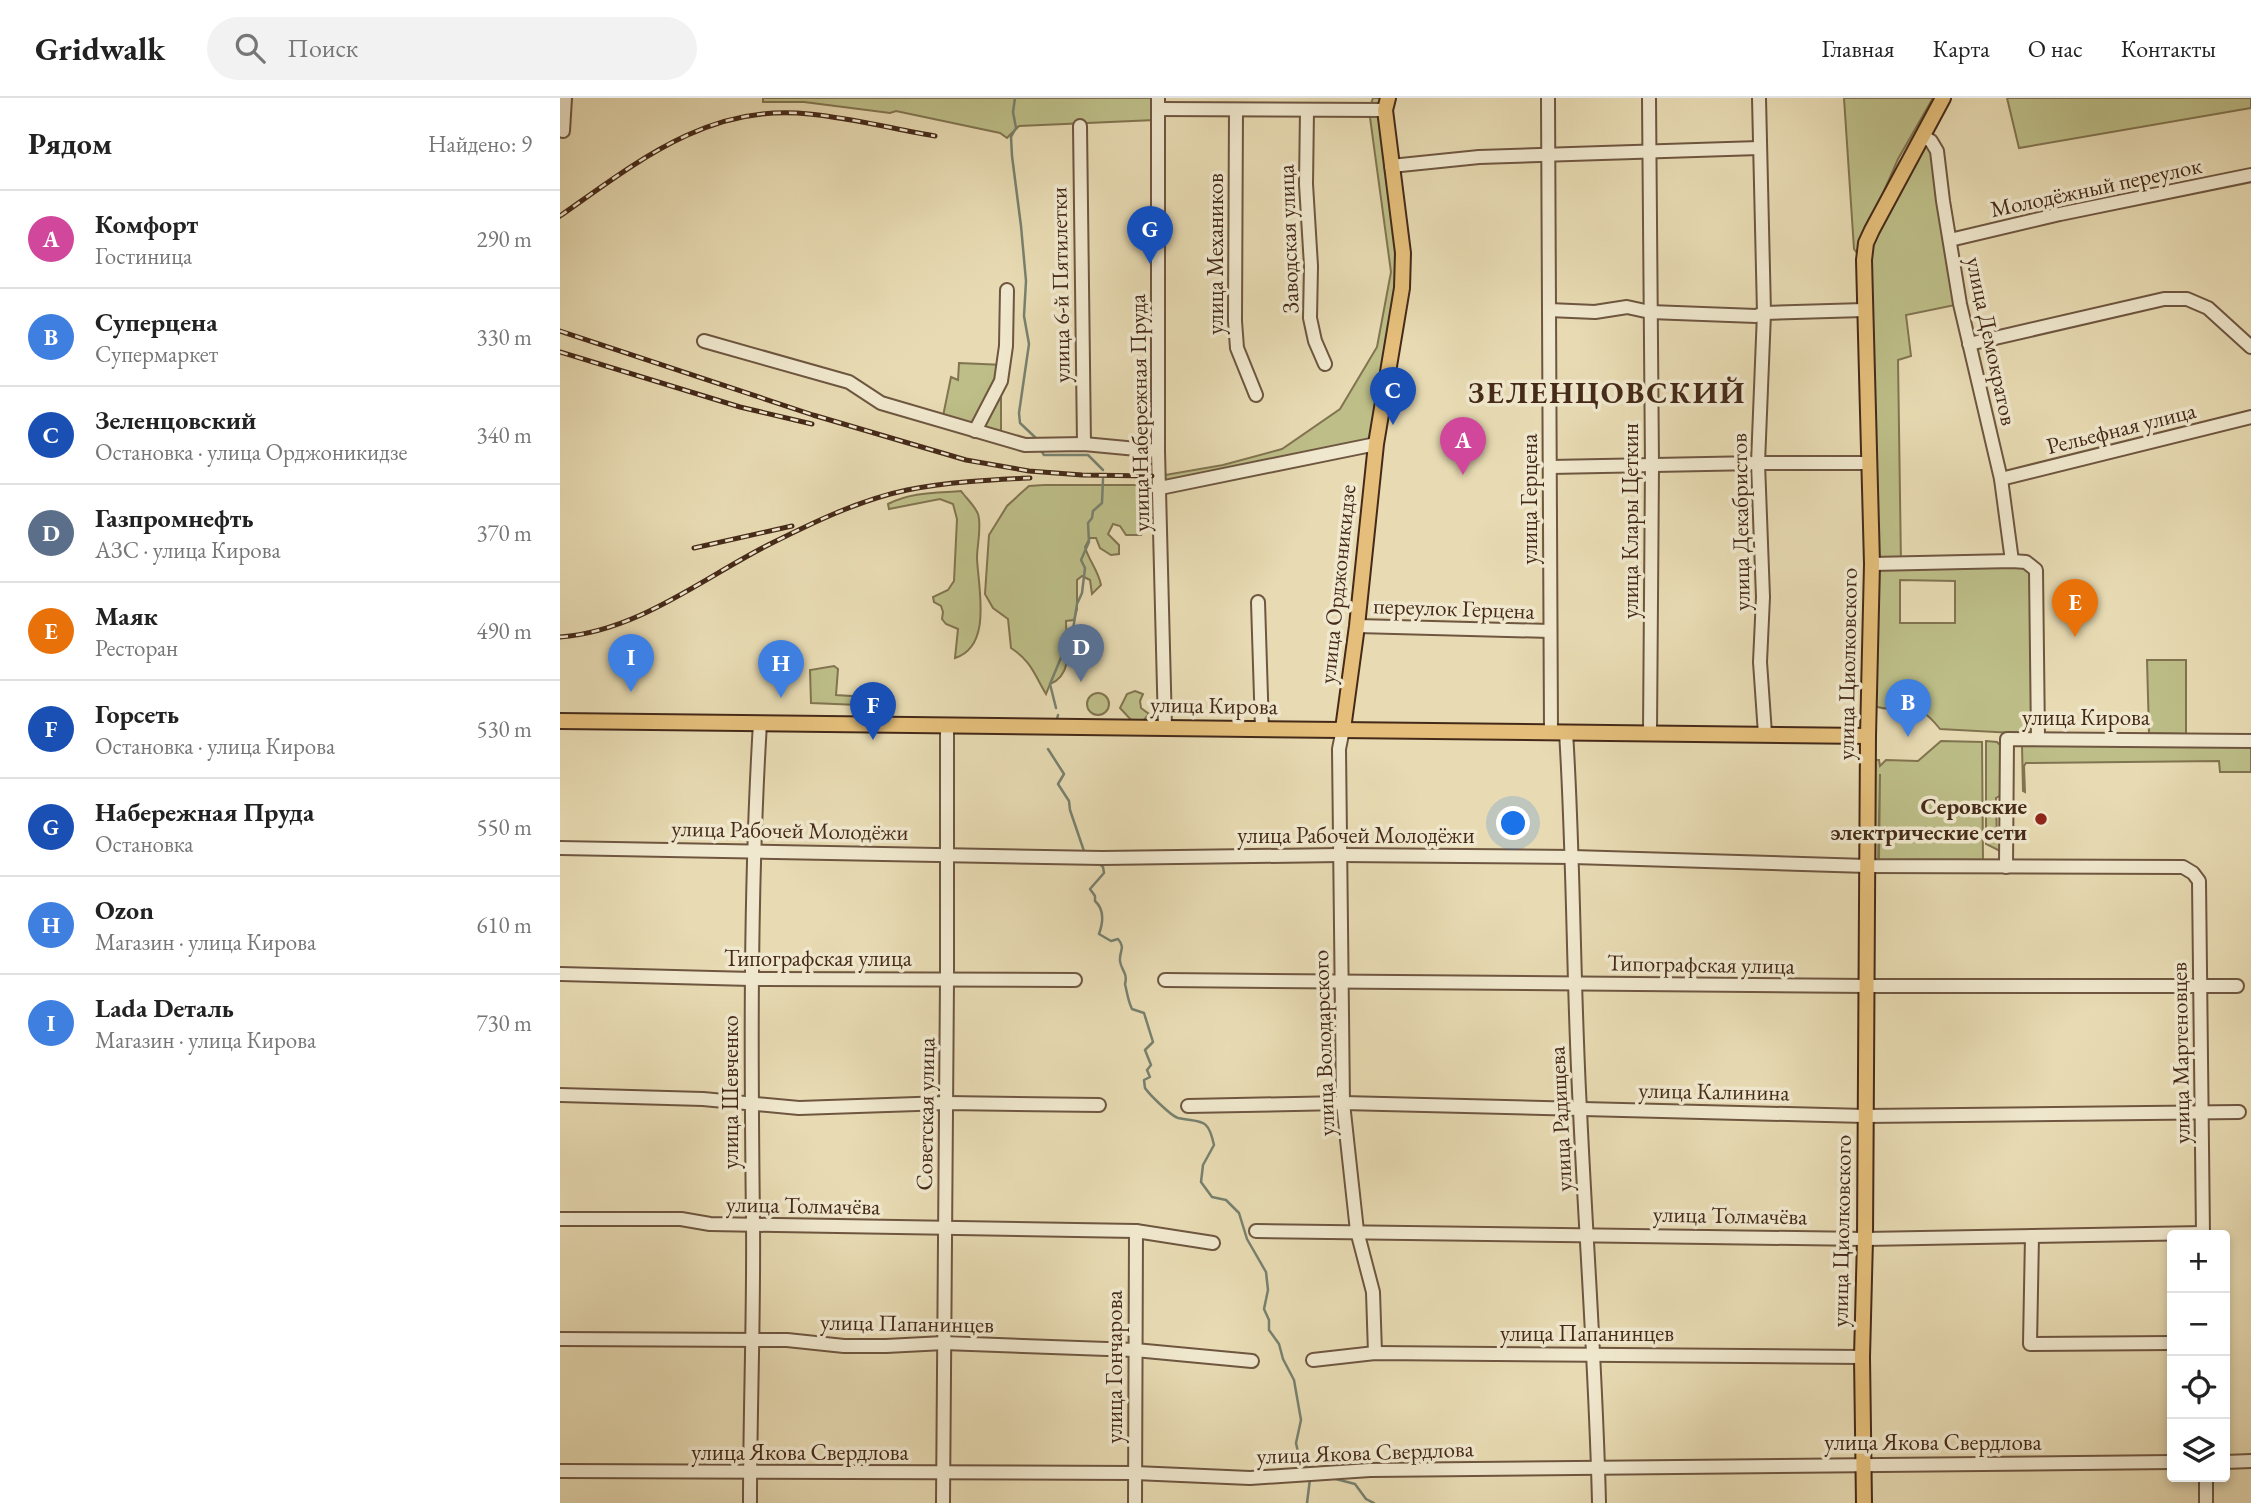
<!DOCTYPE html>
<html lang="ru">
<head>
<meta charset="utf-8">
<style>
  body { margin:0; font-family:"EB Garamond",serif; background:#f2f2f2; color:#222 }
  .controls { position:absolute; right:21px; bottom:21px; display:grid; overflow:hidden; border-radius:7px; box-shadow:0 4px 10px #0003 }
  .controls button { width:63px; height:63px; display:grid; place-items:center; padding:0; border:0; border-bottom:2px solid #e0e0e0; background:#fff; color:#222; font:35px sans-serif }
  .you { position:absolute; left:954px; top:726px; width:24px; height:24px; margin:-18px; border:5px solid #fff; border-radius:50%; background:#1a73e8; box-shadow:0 0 0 10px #1a73e833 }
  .badge { display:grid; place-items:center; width:46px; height:46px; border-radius:50%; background:#8f2418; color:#fff; font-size:23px; font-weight:700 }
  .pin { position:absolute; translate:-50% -58px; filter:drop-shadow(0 2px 4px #0008) }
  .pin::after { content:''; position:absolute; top:37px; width:24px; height:21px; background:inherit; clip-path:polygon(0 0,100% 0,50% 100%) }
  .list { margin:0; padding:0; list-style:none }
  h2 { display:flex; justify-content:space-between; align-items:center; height:91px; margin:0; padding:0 28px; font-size:30px }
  h2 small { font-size:23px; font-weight:400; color:#767676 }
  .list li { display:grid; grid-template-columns:46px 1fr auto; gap:21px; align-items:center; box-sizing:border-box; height:98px; padding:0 28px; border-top:2px solid #e0e0e0 }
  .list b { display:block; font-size:26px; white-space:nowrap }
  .list p { margin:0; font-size:23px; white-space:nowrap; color:#767676 }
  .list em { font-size:23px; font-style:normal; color:#767676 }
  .icon { flex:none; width:38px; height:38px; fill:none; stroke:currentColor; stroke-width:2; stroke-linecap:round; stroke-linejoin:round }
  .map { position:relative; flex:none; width:1691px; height:1405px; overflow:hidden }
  header { display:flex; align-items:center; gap:42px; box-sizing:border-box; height:98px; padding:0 35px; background:#fff; border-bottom:2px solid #e0e0e0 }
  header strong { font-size:33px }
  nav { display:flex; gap:38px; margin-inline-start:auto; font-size:24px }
  .search { width:490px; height:63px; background:#f2f2f2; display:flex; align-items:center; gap:18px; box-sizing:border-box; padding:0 24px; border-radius:38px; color:#767676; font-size:26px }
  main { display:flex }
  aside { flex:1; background:#fff }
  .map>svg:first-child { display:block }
</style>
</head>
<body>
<header>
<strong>Gridwalk</strong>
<div class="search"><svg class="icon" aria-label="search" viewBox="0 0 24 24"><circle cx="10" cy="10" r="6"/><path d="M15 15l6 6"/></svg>Поиск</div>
<nav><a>Главная</a><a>Карта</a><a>О нас</a><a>Контакты</a></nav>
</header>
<main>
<aside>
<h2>Рядом<small>Найдено: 9</small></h2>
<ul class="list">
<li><span class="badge" style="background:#d1479c">A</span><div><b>Комфорт</b><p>Гостиница</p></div><em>290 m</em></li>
<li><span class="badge" style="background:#3f7fe0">B</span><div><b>Суперцена</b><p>Супермаркет</p></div><em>330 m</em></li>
<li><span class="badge" style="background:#1a4fb4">C</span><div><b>Зеленцовский</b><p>Остановка · улица Орджоникидзе</p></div><em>340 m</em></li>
<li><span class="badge" style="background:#5c6f8a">D</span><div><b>Газпромнефть</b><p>АЗС · улица Кирова</p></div><em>370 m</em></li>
<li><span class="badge" style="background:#e8710a">E</span><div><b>Маяк</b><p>Ресторан</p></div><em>490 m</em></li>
<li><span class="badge" style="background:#1a4fb4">F</span><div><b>Горсеть</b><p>Остановка · улица Кирова</p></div><em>530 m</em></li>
<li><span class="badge" style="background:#1a4fb4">G</span><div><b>Набережная Пруда</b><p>Остановка</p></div><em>550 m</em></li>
<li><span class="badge" style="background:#3f7fe0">H</span><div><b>Ozon</b><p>Магазин · улица Кирова</p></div><em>610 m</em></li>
<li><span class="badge" style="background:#3f7fe0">I</span><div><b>Lada Dеталь</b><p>Магазин · улица Кирова</p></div><em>730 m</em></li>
</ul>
</aside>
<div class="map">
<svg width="1691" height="1405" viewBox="0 0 1691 1405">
  <rect width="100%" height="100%" fill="#e8dbb3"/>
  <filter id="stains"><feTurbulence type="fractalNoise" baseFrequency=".00286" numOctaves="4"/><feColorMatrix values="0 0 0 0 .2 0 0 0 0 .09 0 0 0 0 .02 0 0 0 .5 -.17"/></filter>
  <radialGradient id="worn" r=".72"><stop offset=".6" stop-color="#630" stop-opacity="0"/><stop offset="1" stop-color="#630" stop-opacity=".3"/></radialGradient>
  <!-- green -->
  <g fill="#bdbe88" stroke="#817450" stroke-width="2" fill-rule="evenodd">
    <polygon points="203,0 595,0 595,22 459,28 447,40 440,35 336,13 330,15 244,4 203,4"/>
    <polygon points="813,0 828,0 843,155 816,346 600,390 599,378 663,367 722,351 780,311 817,249 831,174 809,12"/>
    <polygon points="1284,0 1373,0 1338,61 1297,155 1294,151"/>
    <polygon points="1447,0 1691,0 1691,10 1459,50"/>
    <polygon points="1362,38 1371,43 1400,206 1346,217 1351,258 1338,262 1341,466 1312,466 1304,162"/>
    <polygon points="399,265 444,267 441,283 441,340 382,323 391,279 398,282"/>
    <path d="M 484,387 L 577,387 L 588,393 C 589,409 588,422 581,437 L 566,437 L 560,428 L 553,426 L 548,436 L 559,447 L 559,456 L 551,457 L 540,450 L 536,440 L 530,440 L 525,449 C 529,463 538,472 541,487 L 532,496 L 530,482 L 522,478 L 517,482 L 517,511 L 514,522 L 506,523 C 506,545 515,576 490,586 L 486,596 C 474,576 472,564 451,550 L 448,521 L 433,510 L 425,496 L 429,437 L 447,408 L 461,395 L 469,388 Z"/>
    <path d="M 401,393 C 406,400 415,408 418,416 C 422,428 417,447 417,460 C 418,489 433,548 395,560 L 398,531 L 386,526 L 382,521 L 383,514 L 381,508 L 374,504 L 373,499 L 388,492 L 394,483 L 397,421 L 393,406 L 380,401 L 329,411 L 328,406 C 351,394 376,395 401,393 Z"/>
    <path d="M 1465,467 L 1472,474 L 1472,636 L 1380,631 C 1376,626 1370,619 1364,615 C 1350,606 1330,615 1315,608 L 1318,472 ZM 1340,482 L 1395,483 L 1395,525 L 1340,525 Z"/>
    <polygon points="1587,562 1626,562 1626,636 1589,635"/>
    <polygon points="274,568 278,571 276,597 322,600 323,608 251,605 250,572"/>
    <polygon points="575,593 583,596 580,603 581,610 589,616 583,623 573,624 560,610 567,596"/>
    <circle cx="538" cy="606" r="11"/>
    <polygon points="1381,643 1422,644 1423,764 1319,762 1320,676 1318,768 1307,768 1308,662 1319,662 1320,668 1326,662 1358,663"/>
    <polygon points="1426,643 1437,644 1442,649 1443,696 1436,700 1437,743 1441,746 1442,754 1426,746"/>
    <polygon points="1462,647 1691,648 1691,674 1660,674 1659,663 1466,665 1464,668 1465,694 1463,693"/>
  </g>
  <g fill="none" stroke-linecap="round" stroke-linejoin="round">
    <!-- stream -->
    <g stroke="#77816f" stroke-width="2.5">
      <polyline points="455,0 453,14 456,30 451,39 452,58 461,128 466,183 464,218 469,246 459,315 460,325 478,342"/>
      <polyline points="482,354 484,357 528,357 543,372"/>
      <polyline points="496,610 490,586 505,550 512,538 517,506 522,495 525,470 521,462 529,444 528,425 532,420 533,413 542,405 543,381"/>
      <polyline points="497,621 498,617"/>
      <polyline points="488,651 504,676 498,686 509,703 510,712 525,756"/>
      <path d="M 538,765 L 543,769 L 544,775 L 530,791 L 535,798 L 535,803 C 545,812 543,825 539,836 L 551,843 L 558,841 C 566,850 559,853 560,863 C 561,872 568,875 565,886 C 567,894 568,903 572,911 L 584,915 L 593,944 L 585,952 L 591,967 L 587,972 L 590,979 L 584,982 L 585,990 C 589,996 611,1018 618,1020 C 642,1025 648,1019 654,1047 L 643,1067 L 641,1084 L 652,1099 L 666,1102 L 679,1115 L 687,1141 L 706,1174 L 708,1192 L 704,1211 L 709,1222 L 709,1232 L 719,1246 L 723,1261 L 734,1282 L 741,1322 L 736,1345 L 738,1354 L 748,1371"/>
      <polyline points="772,1380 795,1386 806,1401 814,1405"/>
      <polyline points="747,1405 750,1381"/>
    </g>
    <!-- minor casing -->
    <g stroke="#6e5640" stroke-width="16">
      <g id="minor">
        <polyline points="598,0 598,353 605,629"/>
        <polyline points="988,0 991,634"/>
        <polyline points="1089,0 1092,367 1090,635"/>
        <polyline points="1199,0 1204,215 1198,365 1203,499 1200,564 1205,636"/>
        <polyline points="598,11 825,12"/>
        <polyline points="676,12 675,223 677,250 696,297"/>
        <polyline points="747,12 746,86 751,168 750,220 755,243 765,266"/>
        <polyline points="520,28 524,346"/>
        <polyline points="3,33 5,0"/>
        <polyline points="1362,38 1371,43 1377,53 1383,103 1400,206 1441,381 1452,463"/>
        <polyline points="831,68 919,59 1199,50"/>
        <polyline points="1390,142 1500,116 1691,77"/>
        <polyline points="989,212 1035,214 1067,209 1090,214 1196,218 1204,215 1304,212"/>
        <polyline points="144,243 289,284 321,305 465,347 524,346 598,353"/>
        <polyline points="1409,246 1604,201 1627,201 1648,210 1691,249"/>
        <polyline points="415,333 441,283 446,248 447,192"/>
        <polyline points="990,369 1198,365 1308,365"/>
        <polyline points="1441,381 1691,319"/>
        <polyline points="600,390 816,346"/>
        <polyline points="1312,466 1452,463 1466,464 1476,472 1478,641"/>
        <polyline points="698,504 702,631"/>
        <polyline points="797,528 990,533"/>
        <polyline points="783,631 779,651 783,1005 797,1133 813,1194 815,1255"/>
        <path d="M 1006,634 C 1014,760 1013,886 1020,1012 C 1026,1143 1036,1274 1039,1405"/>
        <polyline points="0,750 542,760 780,757 1013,759 1307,768 1623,769 1633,775 1639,783 1643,1137"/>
        <polyline points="1446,769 1447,641 1691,643"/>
        <polyline points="0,876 191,881 515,882"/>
        <polyline points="605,882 1307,888 1677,888"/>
        <polyline points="0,997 143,1001 239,1010 386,1005 539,1007"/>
        <polyline points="628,1008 783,1005 1305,1018 1679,1014"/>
        <polyline points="0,1121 121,1121 150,1126 576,1133 653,1145"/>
        <polyline points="696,1133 1305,1141 1643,1135"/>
        <polyline points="1472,1138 1470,1246 1612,1245"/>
        <polyline points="0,1241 227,1242 284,1248 326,1248 384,1245 575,1252 692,1263"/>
        <polyline points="753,1262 815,1255 1302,1259"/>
        <polyline points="1665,1364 1691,1363"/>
        <polyline points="0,1373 575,1375 690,1380 810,1372 1612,1364"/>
        <path d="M 190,1405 C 190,1311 194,1217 193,1124 C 191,957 190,791 200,625"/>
        <polyline points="383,1405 387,882 387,627"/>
        <polyline points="575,1405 576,1133"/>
        <polyline points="1646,1405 1646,1379"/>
      </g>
    </g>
    <!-- major casing -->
    <g stroke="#452a19" stroke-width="18">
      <g id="major">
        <polyline points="0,623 1308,638"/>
        <polyline points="783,631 797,528 816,346 842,190 843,155 825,12 828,0"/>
        <polyline points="1304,1405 1302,1259 1305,1141 1308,638 1312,466 1304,162 1306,145 1312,132 1383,0"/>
      </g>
    </g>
    <!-- minor -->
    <use href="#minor" stroke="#f0e8ce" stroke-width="12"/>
    <!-- major -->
    <use href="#major" stroke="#e4be7a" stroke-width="14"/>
    <!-- rail casing -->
    <g stroke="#452a19" stroke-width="5">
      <g id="rail">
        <path d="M 0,118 C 77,64 149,5 249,16 C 291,20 334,31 375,38"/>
        <polyline points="0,233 253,317 406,362 469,373 522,377 592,378"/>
        <polyline points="0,254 180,309 252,326"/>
        <polyline points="134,450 232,428"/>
        <path d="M 0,539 C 78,533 141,481 208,447 C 252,425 299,402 347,392 C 387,384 429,382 470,380"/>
      </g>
    </g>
    <!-- rail -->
    <use href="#rail" stroke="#f0e8ce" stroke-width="2.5" stroke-dasharray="8" stroke-linecap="butt"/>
  </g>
  <!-- markers -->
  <circle fill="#8f2418" stroke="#f0e8ce" stroke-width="2.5" cx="1481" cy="721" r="7"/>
  <g text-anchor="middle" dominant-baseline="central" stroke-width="7" stroke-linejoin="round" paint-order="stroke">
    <!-- street labels -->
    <g font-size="23" fill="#452a19" stroke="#f0e8ce">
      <text transform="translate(1536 89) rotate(-12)">Молодёжный переулок</text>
      <text transform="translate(728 141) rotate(-92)">Заводская улица</text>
      <text transform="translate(655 156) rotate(-90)">улица Механиков</text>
      <text transform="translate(500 187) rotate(-91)">улица 6-й Пятилетки</text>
      <text transform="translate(1432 243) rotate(78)">улица Демократов</text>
      <text transform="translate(579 315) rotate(-91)">улица Набережная Пруда</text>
      <text transform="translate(1561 330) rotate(-14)">Рельефная улица</text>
      <text transform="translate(969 401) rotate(-90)">улица Герцена</text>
      <text transform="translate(1070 423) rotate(-90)">улица Клары Цеткин</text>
      <text transform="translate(1180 424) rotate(-91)">улица Декабристов</text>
      <text transform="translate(777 486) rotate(-84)">улица Орджоникидзе</text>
      <text transform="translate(894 510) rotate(2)">переулок Герцена</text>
      <text transform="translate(1287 566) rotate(-89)">улица Циолковского</text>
      <text transform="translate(654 607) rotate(1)">улица Кирова</text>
      <text x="1526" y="619">улица Кирова</text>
      <text transform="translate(230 732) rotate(1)">улица Рабочей Молодёжи</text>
      <text x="796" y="737">улица Рабочей Молодёжи</text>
      <text x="258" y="860">Типографская улица</text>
      <text transform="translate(1141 866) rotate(1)">Типографская улица</text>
      <text transform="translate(763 945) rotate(-92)">улица Володарского</text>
      <text transform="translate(1620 955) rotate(-91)">улица Мартеновцев</text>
      <text transform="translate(1154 993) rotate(1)">улица Калинина</text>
      <text transform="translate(170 994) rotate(-90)">улица Шевченко</text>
      <text transform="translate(365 1016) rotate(-89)">Советская улица</text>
      <text transform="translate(1000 1021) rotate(-93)">улица Радищева</text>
      <text transform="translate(243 1107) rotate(1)">улица Толмачёва</text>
      <text transform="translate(1170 1117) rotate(1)">улица Толмачёва</text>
      <text transform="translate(1281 1133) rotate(-89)">улица Циолковского</text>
      <text transform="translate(347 1225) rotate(1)">улица Папанинцев</text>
      <text x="1027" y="1235">улица Папанинцев</text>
      <text transform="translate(554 1269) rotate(-90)">улица Гончарова</text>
      <text x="1373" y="1344">улица Якова Свердлова</text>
      <text x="240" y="1354">улица Якова Свердлова</text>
      <text transform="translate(805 1354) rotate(-2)">улица Якова Свердлова</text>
    </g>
    <!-- poi labels -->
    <g font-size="23" font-weight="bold" fill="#452a19" stroke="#f0e8ce" text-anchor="end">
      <text x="1467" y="708">Серовские<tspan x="1467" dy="26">электрические сети</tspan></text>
    </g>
    <!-- district labels -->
    <g font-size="30" font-weight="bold" letter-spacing="2" fill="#452a19" stroke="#f0e8ce">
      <text x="1047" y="294">ЗЕЛЕНЦОВСКИЙ</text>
    </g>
  </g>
  <rect width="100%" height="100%" filter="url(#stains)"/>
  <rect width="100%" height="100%" fill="url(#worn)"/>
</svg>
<div class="controls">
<button>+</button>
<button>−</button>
<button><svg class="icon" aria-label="locate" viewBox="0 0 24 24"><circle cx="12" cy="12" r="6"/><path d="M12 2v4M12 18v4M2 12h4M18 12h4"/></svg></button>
<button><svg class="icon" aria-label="layers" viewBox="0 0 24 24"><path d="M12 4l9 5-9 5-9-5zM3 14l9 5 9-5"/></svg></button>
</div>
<div class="you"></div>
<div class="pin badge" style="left:903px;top:377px;background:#d1479c">A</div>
<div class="pin badge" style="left:1348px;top:639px;background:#3f7fe0">B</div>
<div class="pin badge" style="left:833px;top:327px;background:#1a4fb4">C</div>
<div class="pin badge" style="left:521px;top:584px;background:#5c6f8a">D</div>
<div class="pin badge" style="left:1515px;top:539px;background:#e8710a">E</div>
<div class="pin badge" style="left:313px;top:642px;background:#1a4fb4">F</div>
<div class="pin badge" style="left:590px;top:166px;background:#1a4fb4">G</div>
<div class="pin badge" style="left:221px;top:600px;background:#3f7fe0">H</div>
<div class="pin badge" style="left:71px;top:594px;background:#3f7fe0">I</div>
</div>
</main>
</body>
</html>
